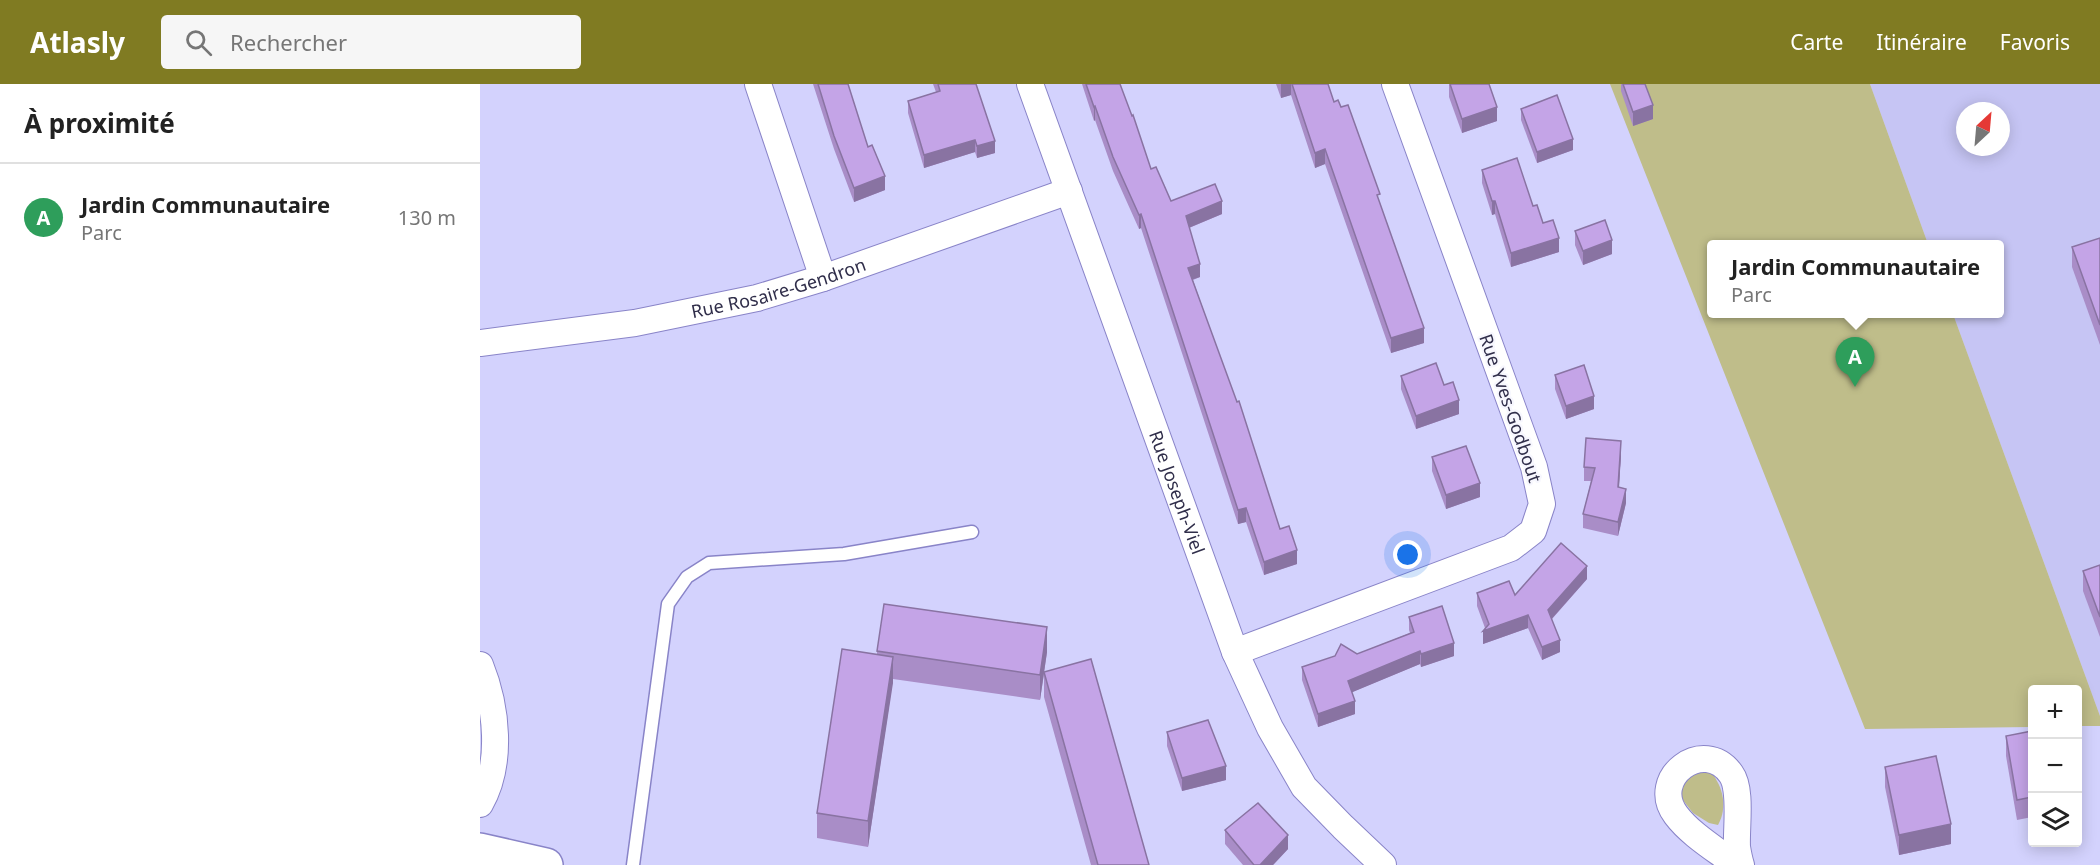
<!DOCTYPE html>
<html lang="fr">
<head>
<meta charset="utf-8">
<style>
  body { margin:0; font-family:"Noto Sans",sans-serif; background:#f6f6f6; color:#222 }
  .controls { position:absolute; right:18px; bottom:18px; display:grid; overflow:hidden; border-radius:6px; box-shadow:0 3px 15px #0003 }
  .controls button { width:54px; height:54px; display:grid; place-items:center; padding:0; border:0; border-bottom:2px solid #e0e0e0; background:#fff; color:#222; font:30px sans-serif }
  .compass { position:absolute; left:1476px; top:18px; width:54px; height:54px; border-radius:50%; background:#fff; box-shadow:0 3px 15px #0003; rotate:26deg }
  .you { position:absolute; left:928px; top:471px; width:21px; height:21px; margin:-15px; border:4px solid #fff; border-radius:50%; background:#1a73e8; box-shadow:0 0 0 9px #1a73e833 }
  .badge { display:grid; place-items:center; width:39px; height:39px; border-radius:50%; background:#807b22; color:#fff; font-size:20px; font-weight:700 }
  .pin { position:absolute; translate:-50% -50px; filter:drop-shadow(0 2px 3px #0008) }
  .pin::after { content:''; position:absolute; top:32px; width:21px; height:18px; background:inherit; clip-path:polygon(0 0,100% 0,50% 100%) }
  .popup { position:absolute; left:1227px; top:156px; width:297px; height:78px; box-sizing:border-box; display:grid; place-content:center; border-radius:6px; background:#fff; filter:drop-shadow(0 2px 4px #0005); font-size:20px; white-space:nowrap; color:#767676 }
  .popup b { font-size:22px; color:#222 }
  .popup::after { content:''; position:absolute; left:50%; top:100%; margin-left:-12px; border:12px solid transparent; border-top-color:#fff }
  .list { margin:0; padding:0; list-style:none }
  h2 { display:flex; justify-content:space-between; align-items:center; height:78px; margin:0; padding:0 24px; font-size:26px }
  h2 small { font-size:20px; font-weight:400; color:#767676 }
  .list li { display:grid; grid-template-columns:39px 1fr auto; gap:18px; align-items:center; box-sizing:border-box; height:108px; padding:0 24px; border-top:2px solid #e0e0e0 }
  .list b { display:block; font-size:22px; white-space:nowrap }
  .list p { margin:0; font-size:20px; white-space:nowrap; color:#767676 }
  .list em { font-size:20px; font-style:normal; color:#767676 }
  .icon { flex:none; width:33px; height:33px; fill:none; stroke:currentColor; stroke-width:2; stroke-linecap:round; stroke-linejoin:round }
  .map { position:relative; flex:none; width:1620px; height:781px; overflow:hidden }
  header { display:flex; align-items:center; gap:36px; box-sizing:border-box; height:84px; padding:0 30px; background:#807b22; color:#fff }
  header strong { font-size:28px }
  nav { display:flex; gap:33px; margin-inline-start:auto; font-size:21px }
  .search { width:420px; height:54px; background:#f6f6f6; display:flex; align-items:center; gap:15px; box-sizing:border-box; padding:0 21px; border-radius:6px; color:#767676; font-size:22px }
  main { display:flex }
  aside { flex:1; background:#fff }
  .map>svg:first-child { display:block }
</style>
</head>
<body>
<header>
<strong>Atlasly</strong>
<div class="search"><svg class="icon" aria-label="search" viewBox="0 0 24 24"><circle cx="10" cy="10" r="6"/><path d="M15 15l6 6"/></svg>Rechercher</div>
<nav><a>Carte</a><a>Itinéraire</a><a>Favoris</a></nav>
</header>
<main>
<aside>
<h2>À proximité<small></small></h2>
<ul class="list">
<li><span class="badge" style="background:#2e9e5b">A</span><div><b>Jardin Communautaire</b><p>Parc</p></div><em>130 m</em></li>
</ul>
</aside>
<div class="map">
<svg width="1620" height="781" viewBox="0 0 1620 781">
  <rect width="100%" height="100%" fill="#d3d2fd"/>
  <!-- built -->
  <path fill="#c6c5f4" fill-rule="evenodd" d="M 1390,0 L 1620,0 L 1620,632 L 1473,230 L 1519,230 L 1519,160 L 1448,160 ZM 1485,27 L 1521,27 L 1521,63 L 1485,63 Z"/>
  <!-- green -->
  <g fill="#bfbd8a">
    <polygon points="1130,0 1390,0 1448,160 1231,160 1231,230 1473,230 1620,632 1620,642 1598,642 1598,606 1552,606 1552,643 1385,645"/>
    <path d="M 1214,687 L 1231,688 C 1243,703 1248,723 1238,741 L 1229,739 L 1213,729 L 1202,715 L 1201,700 Z"/>
  </g>
  <g fill="none" stroke-linecap="round" stroke-linejoin="round">
    <!-- lane casing -->
    <g stroke="#8984c8" stroke-width="15">
      <polyline id="lane" points="153,781 188,520 207,493 229,479 364,470 492,448"/>
    </g>
    <!-- street casing -->
    <g stroke="#8984c8" stroke-width="28">
      <g id="street">
        <polyline points="278,0 343,194"/>
        <path id="s1" d="M 550,0 L 755,568 L 790,644 L 824,703 L 863,743 L 903,781"/>
        <path id="s2" d="M 0,259 L 155,239 L 277,214 L 343,194 L 589,107"/>
        <polyline points="755,568 1031,464 1053,447 1062,420 1054,383 915,0"/>
        <path d="M 0,581 C 17,623 23,680 0,720"/>
        <path d="M 1256,781 C 1237,766 1211,751 1196,731 C 1168,694 1224,652 1251,690 C 1262,705 1256,743 1257,763 C 1258,769 1259,775 1261,781"/>
      </g>
    </g>
    <!-- secondary casing -->
    <g stroke="#8984c8" stroke-width="36">
      <polyline id="secondary" points="0,766 66,781"/>
    </g>
    <!-- lane -->
    <use href="#lane" stroke="#fff" stroke-width="12"/>
    <!-- street -->
    <use href="#street" stroke="#fff" stroke-width="26"/>
    <!-- secondary -->
    <use href="#secondary" stroke="#fff" stroke-width="33"/>
  </g>
  <!-- wall -->
  <g fill="#a98dc7">
    <polygon points="333,0 368,0 388,63 405,106 374,118 354,65"/>
    <polygon points="453,0 496,0 515,69 497,74 495,68 444,84 428,29 428,17 456,8"/>
    <polygon points="602,0 640,0 671,85 691,117 742,130 709,144 720,193 713,196 800,445 817,480 784,491 766,438 758,440 661,144 659,145 633,87 615,36 614,37"/>
    <polygon points="796,0 848,0 854,18 900,119 944,259 911,269 845,80 835,84 811,11 801,14"/>
    <polygon points="969,0 1017,37 982,49 969,13"/>
    <polygon points="1141,0 1165,0 1173,35 1153,42 1141,7"/>
    <polygon points="1041,25 1093,66 1057,79 1041,36"/>
    <polygon points="1002,86 1053,122 1079,168 1031,183 1015,130 1012,131 1002,99"/>
    <polygon points="1095,147 1132,170 1103,181 1095,161"/>
    <polygon points="1620,154 1620,261 1592,183 1592,163"/>
    <polygon points="1075,291 1114,325 1086,335 1075,305"/>
    <polygon points="921,292 979,330 936,345 921,305"/>
    <polygon points="1141,371 1139,404 1146,419 1138,452 1103,444 1103,430 1111,397 1104,397 1104,383"/>
    <polygon points="952,373 1000,413 966,425 952,387"/>
    <polygon points="1620,481 1620,553 1603,507 1603,487"/>
    <polygon points="1107,495 1072,535 1080,568 1062,576 1048,544 1003,560 1005,544 997,522 997,509 1035,511"/>
    <polygon points="929,533 974,572 941,583 940,580 872,608 875,630 838,643 822,596 822,583 877,570 930,549 929,546"/>
    <polygon points="397,567 567,568 564,588 669,781 611,781 564,613 564,590 560,616 413,595 388,763 337,754 337,729 397,571"/>
    <polygon points="1552,647 1552,733 1537,736 1526,672 1526,652"/>
    <polygon points="687,648 746,696 702,707 687,662"/>
    <polygon points="1405,683 1471,760 1419,771 1405,703"/>
    <polygon points="745,746 808,765 793,781 763,781 745,760"/>
  </g>
  <!-- shaded-wall -->
  <g fill="#8973a2">
    <polygon points="801,0 811,0 811,11 801,14"/>
    <polygon points="1173,21 1173,35 1153,42 1153,28"/>
    <polygon points="615,22 615,36 614,37 614,23"/>
    <polygon points="1017,23 1017,37 982,49 982,35"/>
    <polygon points="1093,55 1093,66 1057,79 1057,68"/>
    <polygon points="495,56 495,68 444,84 444,71"/>
    <polygon points="515,57 515,69 497,74 497,62"/>
    <polygon points="845,65 845,80 835,84 835,69"/>
    <polygon points="405,92 405,106 374,118 374,104"/>
    <polygon points="742,117 742,130 706,145 706,132"/>
    <polygon points="1012,117 1015,117 1015,130 1012,131"/>
    <polygon points="661,130 661,144 659,145 659,131"/>
    <polygon points="1079,154 1079,168 1031,183 1031,169"/>
    <polygon points="1132,156 1132,170 1103,181 1103,167"/>
    <polygon points="720,180 720,193 708,197 708,184"/>
    <polygon points="944,244 944,259 911,269 911,254"/>
    <polygon points="1114,312 1114,325 1086,335 1086,322"/>
    <polygon points="979,316 979,330 936,345 936,332"/>
    <polygon points="1141,357 1141,371 1138,417 1138,403"/>
    <polygon points="1000,399 1000,413 966,425 966,411"/>
    <polygon points="1146,405 1146,419 1138,452 1138,438"/>
    <polygon points="766,424 766,438 758,440 758,426"/>
    <polygon points="817,466 817,480 784,491 784,478"/>
    <polygon points="1107,482 1107,495 1068,539 1068,526"/>
    <polygon points="1048,531 1048,544 1003,560 1003,547"/>
    <polygon points="567,543 567,568 560,616 560,591"/>
    <polygon points="1080,556 1080,568 1062,576 1062,563"/>
    <polygon points="974,559 974,572 941,583 941,570"/>
    <polygon points="940,567 940,580 868,610 868,597"/>
    <polygon points="413,573 413,599 388,763 388,737"/>
    <polygon points="875,617 875,630 838,643 838,630"/>
    <polygon points="746,682 746,696 702,707 702,694"/>
    <polygon points="1471,740 1471,760 1419,771 1419,751"/>
    <polygon points="808,751 808,765 793,781 780,781"/>
  </g>
  <!-- building -->
  <g fill="#c4a4e7" stroke="#8973a2" stroke-width="1.5">
    <polygon points="338,0 368,0 388,63 392,61 405,92 374,104 354,52"/>
    <polygon points="458,0 496,0 515,57 497,62 495,56 444,71 428,17 460,7"/>
    <polygon points="606,0 640,0 652,32 653,31 671,85 676,83 691,117 735,100 742,117 706,132 720,180 708,184 757,318 759,317 800,445 809,442 817,466 784,478 766,424 758,426 661,130 659,131 633,73 615,22 614,23"/>
    <polygon points="812,0 848,0 854,18 858,16 861,23 868,21 900,110 897,111 944,244 911,254 845,65 835,69"/>
    <polygon points="970,0 1009,0 1017,23 982,35"/>
    <polygon points="1143,0 1165,0 1173,21 1153,28"/>
    <polygon points="1077,11 1093,55 1057,68 1041,25"/>
    <polygon points="1037,74 1053,122 1057,121 1063,139 1073,136 1079,154 1031,169 1015,117 1012,117 1002,86"/>
    <polygon points="1125,136 1132,156 1103,167 1095,147"/>
    <polygon points="1620,154 1620,241 1592,163"/>
    <polygon points="956,279 964,301 973,298 979,316 936,332 921,292"/>
    <polygon points="1104,281 1114,312 1086,322 1075,291"/>
    <polygon points="1106,354 1141,357 1138,403 1146,405 1138,438 1103,430 1115,384 1104,383"/>
    <polygon points="986,362 1000,399 966,411 952,373"/>
    <polygon points="1081,459 1107,482 1068,526 1080,556 1062,563 1048,531 1003,547 1009,540 997,509 1029,497 1035,511"/>
    <polygon points="1620,481 1620,533 1603,487"/>
    <polygon points="404,520 567,543 560,591 397,567"/>
    <polygon points="962,522 974,559 941,570 940,567 868,597 875,617 838,630 822,583 855,572 861,560 877,570 934,548 929,533"/>
    <polygon points="362,565 413,573 388,737 337,729"/>
    <polygon points="611,575 669,781 618,781 564,588"/>
    <polygon points="728,636 746,682 702,694 687,648"/>
    <polygon points="1552,647 1552,713 1537,716 1526,652"/>
    <polygon points="1456,672 1471,740 1419,751 1405,683"/>
    <polygon points="778,719 808,751 780,781 774,781 745,746"/>
  </g>
  <g text-anchor="middle" dominant-baseline="central" stroke-width="4.5" stroke-linejoin="round" paint-order="stroke">
    <!-- street labels -->
    <g font-size="18" fill="#302e4a" stroke="#f7f7fe">
      <text stroke="none"><textPath href="#s2" startOffset="304">Rue Rosaire-Gendron</textPath></text>
      <text transform="translate(1031 324) rotate(71)">Rue Yves-Godbout</text>
      <text stroke="none"><textPath href="#s1" startOffset="434">Rue Joseph-Viel</textPath></text>
    </g>
  </g>
</svg>
<div class="controls">
<button>+</button>
<button>−</button>
<button><svg class="icon" aria-label="layers" viewBox="0 0 24 24"><path d="M12 4l9 5-9 5-9-5zM3 14l9 5 9-5"/></svg></button>
</div>
<svg class="compass" viewBox="-18 -18 36 36"><path d="M0-13l5 13h-10z" fill="#e53935"/><path d="M0 13l5-13h-10z" fill="#767676"/></svg>
<div class="you"></div>
<div class="pin badge" style="left:1375px;top:303px;background:#2e9e5b">A</div>
<div class="popup"><b>Jardin Communautaire</b>Parc</div>
</div>
</main>
</body>
</html>
